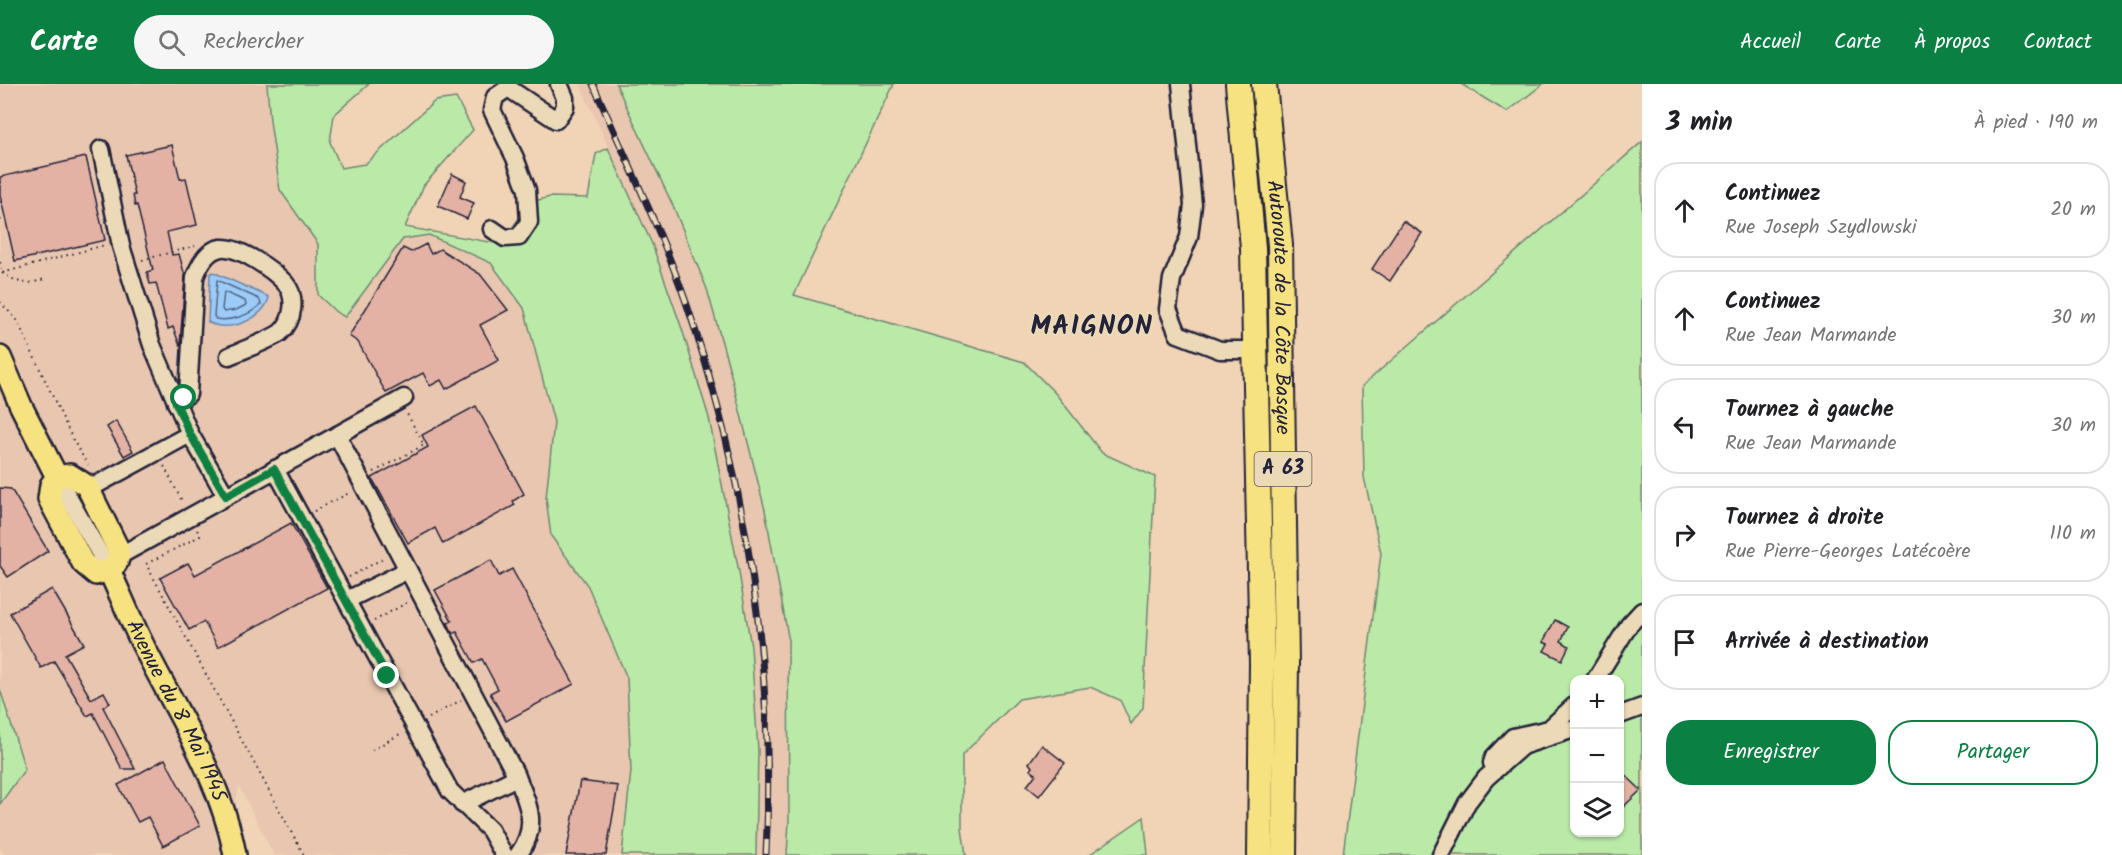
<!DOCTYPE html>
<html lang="fr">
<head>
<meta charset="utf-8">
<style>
  body { margin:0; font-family:Kalam,sans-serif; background:#f6f6f6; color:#202124 }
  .controls { position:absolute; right:18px; bottom:18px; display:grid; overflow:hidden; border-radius:12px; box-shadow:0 2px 4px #0004 }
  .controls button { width:54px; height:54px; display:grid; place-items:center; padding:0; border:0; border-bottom:2px solid #e0e0e0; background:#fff; color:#202124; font:30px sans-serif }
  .stop { position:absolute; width:18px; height:18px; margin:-14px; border:4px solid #0b8043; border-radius:50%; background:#fff }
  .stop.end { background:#0b8043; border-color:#fff; box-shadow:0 2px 6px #0008 }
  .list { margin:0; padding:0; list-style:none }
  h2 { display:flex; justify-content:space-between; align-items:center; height:78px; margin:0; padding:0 24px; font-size:26px }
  h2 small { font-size:20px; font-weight:400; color:#757577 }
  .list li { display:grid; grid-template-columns:39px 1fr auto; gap:18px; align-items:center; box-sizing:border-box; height:96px; margin:0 12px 12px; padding:0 12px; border:2px solid #e0e0e0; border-radius:24px }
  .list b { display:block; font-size:22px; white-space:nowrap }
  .list p { margin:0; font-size:20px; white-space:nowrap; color:#757577 }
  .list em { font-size:20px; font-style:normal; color:#757577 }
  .actions { display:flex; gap:12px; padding:18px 24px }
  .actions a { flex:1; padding:14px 0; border:2px solid #0b8043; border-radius:24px; text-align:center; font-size:21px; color:#0b8043 }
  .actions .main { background:#0b8043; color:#fff }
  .icon { flex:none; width:33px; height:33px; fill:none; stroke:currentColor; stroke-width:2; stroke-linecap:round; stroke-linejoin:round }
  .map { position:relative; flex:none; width:1642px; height:771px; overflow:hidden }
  header { display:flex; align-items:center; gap:36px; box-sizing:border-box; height:84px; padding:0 30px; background:#0b8043; color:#fff }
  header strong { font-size:28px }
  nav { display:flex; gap:33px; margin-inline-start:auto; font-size:21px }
  .search { width:420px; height:54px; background:#f6f6f6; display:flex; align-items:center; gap:15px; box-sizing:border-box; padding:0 21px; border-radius:33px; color:#757577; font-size:22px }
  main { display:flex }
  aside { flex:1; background:#fff }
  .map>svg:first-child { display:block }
</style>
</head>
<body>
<header>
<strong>Carte</strong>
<div class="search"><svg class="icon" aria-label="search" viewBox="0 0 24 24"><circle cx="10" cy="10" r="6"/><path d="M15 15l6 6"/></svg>Rechercher</div>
<nav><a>Accueil</a><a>Carte</a><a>À propos</a><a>Contact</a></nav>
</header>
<main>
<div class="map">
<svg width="1642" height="771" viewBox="0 0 1642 771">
  <rect width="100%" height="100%" fill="#f1d3b6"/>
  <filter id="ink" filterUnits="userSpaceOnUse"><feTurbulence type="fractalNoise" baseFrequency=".0167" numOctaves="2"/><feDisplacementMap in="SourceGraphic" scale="12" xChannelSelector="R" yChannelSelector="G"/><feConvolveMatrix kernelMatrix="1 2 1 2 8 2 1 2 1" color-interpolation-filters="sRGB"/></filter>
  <g filter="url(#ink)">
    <!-- built -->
    <g fill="#e9c6af">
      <polygon points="0,0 267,0 270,37 280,106 318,160 318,211 345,233 403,155 429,151 491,179 524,224 554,338 546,414 551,452 588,502 627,594 631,687 622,771 274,771 239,702 226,771 6,771 0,765 0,720 25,685 0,605"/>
      <polygon points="580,0 616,0 675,124 707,205 730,287 765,426 788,552 789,737 787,771 756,771 757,748 682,245 652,160"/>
    </g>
    <!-- green -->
    <g fill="#bbeaa8" stroke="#6e8672" stroke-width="1.5" fill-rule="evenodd">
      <polygon points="267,0 369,0 334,31 330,58 341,84 365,80 435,17 456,14 473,46 424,101 405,143 500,160 531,118 550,113 588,114 596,70 608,64 652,160 682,245 709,334 739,488 751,563 758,666 756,771 622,771 631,687 627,594 588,502 551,452 546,414 554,338 524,224 491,179 429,151 403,155 345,233 336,228 318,211 318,160 280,106 270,37"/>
      <polygon points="616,0 894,0 794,211 1024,278 1056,310 1102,369 1155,393 1143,624 1131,640 1120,616 1090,603 1019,615 962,671 962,744 966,771 787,771 789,737 788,552 765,426 730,287 707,205 674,124"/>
      <polygon points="1461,0 1543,0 1507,28"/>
      <path d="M 1642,58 L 1642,771 L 1343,771 L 1381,469 L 1364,393 L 1362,302 ZM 1574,596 L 1620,596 L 1620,748 L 1574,748 Z"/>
      <polygon points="0,605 25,685 0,720"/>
      <polygon points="1144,733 1148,771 1089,771"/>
    </g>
    <!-- water -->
    <path fill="#9ccbf7" stroke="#6b87ac" stroke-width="1.5" d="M 213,188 L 269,213 C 265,235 227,250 208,238 L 210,190 Z"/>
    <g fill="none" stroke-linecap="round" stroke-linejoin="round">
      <!-- shore -->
      <g stroke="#536686" stroke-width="1.5">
        <path d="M 217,196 L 259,215 L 261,220 C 251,231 230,238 216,235 L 214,232 Z"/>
        <polygon points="224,208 245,217 246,221 236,226 224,228 222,225"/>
      </g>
    </g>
    <!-- building -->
    <g fill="#e4b2a4" stroke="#22223b" stroke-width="1.5">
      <polygon points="172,61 180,95 186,94 197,141 167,148 172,171 179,170 185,192 180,262 173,243 168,245 156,199 150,200 147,188 153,186 137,121 135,122 133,111 135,111 126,71"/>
      <polygon points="86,73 105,156 15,177 0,111 0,93"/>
      <polygon points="452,90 466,97 460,113 474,119 467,135 438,122"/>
      <polygon points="1403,137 1422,149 1390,197 1372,185"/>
      <polygon points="426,160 431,170 440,165 480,190 508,226 480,241 499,276 446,305 441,296 430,302 423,289 386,309 358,258 349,252 403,164 411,168"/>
      <polygon points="476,322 524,410 513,417 515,421 443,460 435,444 408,459 372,394 428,363 422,351"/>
      <polygon points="116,337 133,367 124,372 107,343"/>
      <polygon points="0,404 11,405 48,467 8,493 0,482"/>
      <polygon points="291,439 327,504 218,563 204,538 189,546 160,494 188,479 195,491"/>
      <polygon points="491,476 499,492 512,485 574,600 506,637 490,609 498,605 482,575 474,579 457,548 453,550 448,539 452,537 435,506"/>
      <polygon points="52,505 84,560 65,570 91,615 104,608 110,619 103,623 135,685 122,685 93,629 87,632 54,577 41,584 10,529"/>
      <polygon points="1555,536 1568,543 1561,557 1569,562 1562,576 1544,567 1548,560 1543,558"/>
      <polygon points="1042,661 1065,679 1039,712 1027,702 1036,690 1030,686 1032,683 1029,679"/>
      <polygon points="165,675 200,742 163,762 148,733 138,738 118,701"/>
      <polygon points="1620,686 1641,706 1620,726"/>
      <polygon points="580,697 618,702 606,771 566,771"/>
    </g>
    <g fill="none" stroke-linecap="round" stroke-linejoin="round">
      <!-- minor casing -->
      <g stroke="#22223b" stroke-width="21">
        <g id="minor">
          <polyline points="1181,0 1193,121 1189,153 1172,195 1168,225 1178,250 1220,266 1255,266"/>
          <polyline points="101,65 121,162 152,261 190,350 226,412"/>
          <polyline points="492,145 505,154 519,153 529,138 527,106 515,74 492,26 495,13 508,4 556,36 565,23 565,14 559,0"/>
          <path d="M 176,319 L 188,310 L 195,193 C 199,182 207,166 221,164 C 239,162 273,186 285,199 C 297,212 294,237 280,249 C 268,257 243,266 229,272"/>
          <path d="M 337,351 L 517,693 C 529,722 539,743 518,771"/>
          <polyline points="275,385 450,707 490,746 504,771"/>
          <polyline points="57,393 109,486"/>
          <polyline points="87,402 98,400 190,350"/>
          <polyline points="119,472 404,314"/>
          <polyline points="347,516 408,486"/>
          <polyline points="1595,596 1629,541 1642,527"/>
          <polyline points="1620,631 1642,623"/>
          <polyline points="1492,679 1494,673 1513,653 1549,645 1574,622"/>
          <polyline points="462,720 517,693"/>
          <polyline points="1441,771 1467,719 1486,694 1522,662 1574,645"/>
        </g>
      </g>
      <!-- major casing -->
      <g stroke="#22223b" stroke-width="26">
        <g id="major">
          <polyline points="0,273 21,322 57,393"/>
          <path d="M 70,391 L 87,402 L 118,465 C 121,482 110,486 96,490 L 83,479 L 49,415 L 51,401 L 57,393 Z"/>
          <path id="s1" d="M 109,486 C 120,510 130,534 141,557 C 175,626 221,694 235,771"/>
        </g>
      </g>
      <!-- highway casing -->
      <g stroke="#22223b" stroke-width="28">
        <g id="highway">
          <polyline points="1238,0 1253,164 1262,580 1260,771"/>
          <path id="s2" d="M 1264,0 L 1280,161 L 1286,579 L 1284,771"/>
        </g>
      </g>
      <!-- path -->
      <g stroke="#22223b" stroke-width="2" stroke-dasharray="1.5 4.5" stroke-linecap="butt">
        <polyline points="0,118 1,118"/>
        <polyline points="0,136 4,135"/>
        <polyline points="142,176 195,162"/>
        <polyline points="0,178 2,189 105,161"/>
        <path d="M 2,189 C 19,199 25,202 44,195"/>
        <polyline points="0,218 17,236 73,356 88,381"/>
        <polyline points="164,382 183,419"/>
        <polyline points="374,388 424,361 406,328"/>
        <polyline points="314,427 349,409"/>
        <polyline points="197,446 200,452 146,480 304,771"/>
        <polyline points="349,493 384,474"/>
        <polyline points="374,537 408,518"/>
        <polyline points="429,634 461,616"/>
        <polyline points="372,666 400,650"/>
      </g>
      <!-- minor -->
      <use href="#minor" stroke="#ecd9b7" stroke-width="16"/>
      <!-- major -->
      <use href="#major" stroke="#f7e281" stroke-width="21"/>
      <!-- highway -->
      <use href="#highway" stroke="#f7e281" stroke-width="24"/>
      <!-- rail casing -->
      <g stroke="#22223b" stroke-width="7">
        <path id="rail" d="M 593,0 C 625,73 661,146 687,221 C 747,398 775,585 766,771"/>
      </g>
      <!-- rail -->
      <use href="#rail" stroke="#ecd9b7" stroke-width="4.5" stroke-dasharray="14" stroke-linecap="butt"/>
    </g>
  </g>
  <g fill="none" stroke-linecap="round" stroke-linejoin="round" filter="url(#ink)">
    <!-- route -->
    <polyline stroke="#0b8043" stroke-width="8" points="184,314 176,319 190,350 226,412 274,385 387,592"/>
  </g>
  <g text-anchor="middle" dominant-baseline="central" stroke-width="6" stroke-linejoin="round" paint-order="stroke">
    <!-- shield labels -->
    <rect fill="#ecd9b7" stroke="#5f5960" stroke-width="1.5" x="1254.5" y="368" width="57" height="34" rx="4.5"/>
    <g font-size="20" font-weight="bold" fill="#22223b">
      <text x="1283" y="385">A 63</text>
    </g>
    <!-- street labels -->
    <g font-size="21" fill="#22223b" stroke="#ecd9b7">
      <text stroke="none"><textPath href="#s2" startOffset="224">Autoroute de la Côte Basque</textPath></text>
      <text stroke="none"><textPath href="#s1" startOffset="156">Avenue du 8 Mai 1945</textPath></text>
    </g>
    <!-- district labels -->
    <g font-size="27" font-weight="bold" letter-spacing="1.5" fill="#22223b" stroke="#ecd9b7">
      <text x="1092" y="242">MAIGNON</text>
    </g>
  </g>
</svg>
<div class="controls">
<button>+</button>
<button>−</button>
<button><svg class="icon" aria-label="layers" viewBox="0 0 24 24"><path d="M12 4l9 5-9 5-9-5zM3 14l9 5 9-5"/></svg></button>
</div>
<div class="stop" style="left:184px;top:314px"></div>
<div class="stop end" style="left:387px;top:592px"></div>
</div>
<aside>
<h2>3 min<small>À pied · 190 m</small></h2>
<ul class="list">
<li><svg class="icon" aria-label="ahead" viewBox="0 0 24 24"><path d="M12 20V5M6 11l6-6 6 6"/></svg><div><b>Continuez</b><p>Rue Joseph Szydlowski</p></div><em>20 m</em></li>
<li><svg class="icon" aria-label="ahead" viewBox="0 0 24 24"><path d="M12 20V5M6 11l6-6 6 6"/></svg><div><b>Continuez</b><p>Rue Jean Marmande</p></div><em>30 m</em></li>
<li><svg class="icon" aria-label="left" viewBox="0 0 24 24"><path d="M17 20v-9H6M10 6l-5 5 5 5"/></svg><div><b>Tournez à gauche</b><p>Rue Jean Marmande</p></div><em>30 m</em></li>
<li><svg class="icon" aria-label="right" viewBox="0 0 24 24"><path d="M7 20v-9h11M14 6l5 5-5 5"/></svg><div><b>Tournez à droite</b><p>Rue Pierre-Georges Latécoère</p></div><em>110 m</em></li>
<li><svg class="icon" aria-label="arrive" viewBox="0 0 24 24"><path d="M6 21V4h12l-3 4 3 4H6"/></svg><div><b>Arrivée à destination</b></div></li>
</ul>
<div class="actions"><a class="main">Enregistrer</a><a>Partager</a></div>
</aside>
</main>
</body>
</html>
